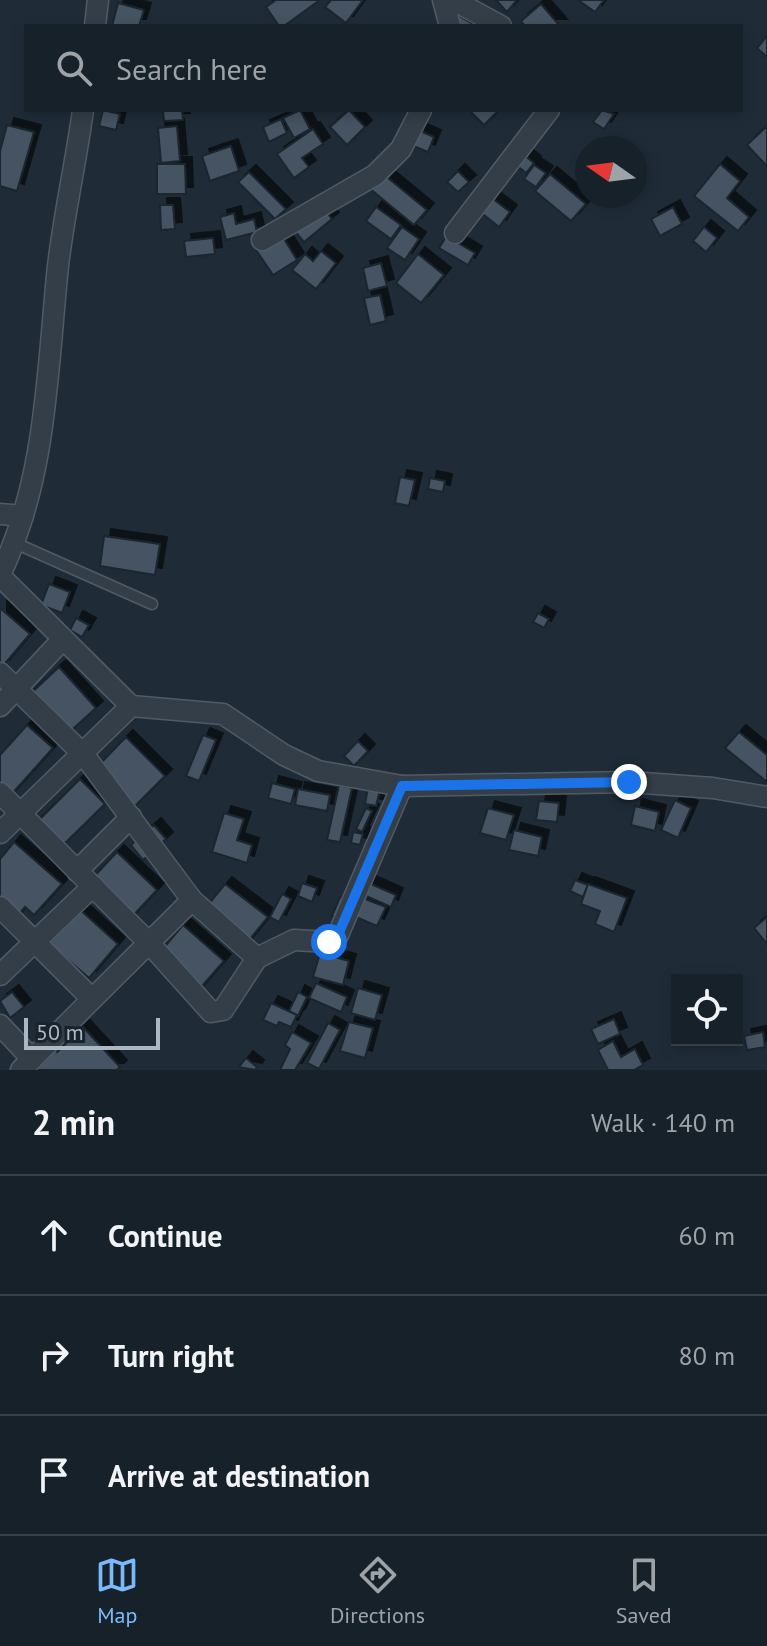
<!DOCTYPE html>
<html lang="en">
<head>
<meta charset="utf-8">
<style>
  body { margin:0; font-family:"PT Sans",sans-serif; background:#242e36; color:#f1f3f6 }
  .controls { position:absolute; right:24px; bottom:24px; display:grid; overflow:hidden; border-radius:0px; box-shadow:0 4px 12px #0003 }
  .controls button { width:72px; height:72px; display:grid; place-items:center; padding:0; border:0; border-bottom:2px solid #363e47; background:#17212a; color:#f1f3f6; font:40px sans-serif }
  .compass { position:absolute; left:575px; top:136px; width:72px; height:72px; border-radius:50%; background:#17212a; box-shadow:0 4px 12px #0003; rotate:284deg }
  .scale { position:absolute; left:24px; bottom:20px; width:136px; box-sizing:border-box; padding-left:8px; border:4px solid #adb8c5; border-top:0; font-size:22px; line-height:28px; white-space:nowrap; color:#adb8c5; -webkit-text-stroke:6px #18232d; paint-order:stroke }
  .stop { position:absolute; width:24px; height:24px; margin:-18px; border:6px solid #1a73e8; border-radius:50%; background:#fff }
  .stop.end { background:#1a73e8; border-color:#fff; box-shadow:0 2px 8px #0008 }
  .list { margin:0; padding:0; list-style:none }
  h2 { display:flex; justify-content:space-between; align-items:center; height:104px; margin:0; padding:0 32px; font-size:34px }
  h2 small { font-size:26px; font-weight:400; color:#9ea3a8 }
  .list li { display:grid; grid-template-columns:52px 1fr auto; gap:24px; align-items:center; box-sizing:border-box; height:120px; padding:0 32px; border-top:2px solid #363e47 }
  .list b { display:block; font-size:30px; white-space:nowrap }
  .list em { font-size:26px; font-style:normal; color:#9ea3a8 }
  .icon { flex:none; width:44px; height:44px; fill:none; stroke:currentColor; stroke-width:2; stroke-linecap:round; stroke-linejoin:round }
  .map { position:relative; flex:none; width:767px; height:1070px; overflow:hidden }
  .search { position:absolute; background:#17212a; box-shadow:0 4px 12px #0003; left:24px; right:24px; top:24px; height:88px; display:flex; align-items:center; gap:20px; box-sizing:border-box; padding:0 28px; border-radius:0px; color:#9ea3a8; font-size:30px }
  .sheet { height:464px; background:#17212a }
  nav { display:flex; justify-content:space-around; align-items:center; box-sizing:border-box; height:112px; border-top:2px solid #363e47; background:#17212a; font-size:22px; color:#9ea3a8 }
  nav a { display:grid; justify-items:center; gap:4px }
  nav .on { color:#7bb9fc }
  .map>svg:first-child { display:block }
</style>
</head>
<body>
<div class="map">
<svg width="767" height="1070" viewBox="0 0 767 1070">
  <defs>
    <filter id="shadow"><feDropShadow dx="7" dy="-7" stdDeviation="0" flood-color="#0009"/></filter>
  </defs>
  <rect width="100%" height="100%" fill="#1f2c38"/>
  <!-- building -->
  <g fill="#455362" stroke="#1a252f" stroke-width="2" filter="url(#shadow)">
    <polygon points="276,0 320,0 284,26 279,26 266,7"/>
    <polygon points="331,0 363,0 346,23 325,7"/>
    <polygon points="496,0 517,0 507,12"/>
    <polygon points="578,0 604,0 595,12"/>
    <polygon points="118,3 144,10 139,26 112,26"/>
    <polygon points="541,4 560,26 525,26 521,21"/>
    <polygon points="453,12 476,26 445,26"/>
    <polygon points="767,36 767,55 766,56 757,48"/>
    <polygon points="103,110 120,114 116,130 99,126"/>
    <polygon points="163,110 182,110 183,120 164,121"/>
    <polygon points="300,110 310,129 294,138 283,118"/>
    <polygon points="349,110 365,127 347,145 330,127"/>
    <polygon points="469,110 495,110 497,112 484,125"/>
    <polygon points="602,110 614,114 604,129 593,122"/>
    <polygon points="281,119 287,133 269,142 263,127"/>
    <polygon points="7,125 34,132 17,191 0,186 0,151"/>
    <polygon points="177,126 180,161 161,163 158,128"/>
    <polygon points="767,126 767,166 747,145"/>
    <polygon points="313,129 323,144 302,158 309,167 294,178 277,154"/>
    <polygon points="420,131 434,137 428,152 401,141"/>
    <polygon points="231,146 239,171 210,181 202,156"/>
    <polygon points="515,148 534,163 526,173 507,158"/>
    <polygon points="157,164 185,164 186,194 157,194"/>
    <polygon points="720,164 740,181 727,198 749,217 738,231 694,196"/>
    <polygon points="534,165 546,173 536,187 524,179"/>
    <polygon points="458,171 469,182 458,192 447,182"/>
    <polygon points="249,172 286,209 275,219 238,182"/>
    <polygon points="382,173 427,210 414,225 369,188"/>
    <polygon points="550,174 586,204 571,221 535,191"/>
    <polygon points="480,189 510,212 499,227 469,203"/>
    <polygon points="160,205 173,205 175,229 161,230"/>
    <polygon points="321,205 332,219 304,242 292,228"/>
    <polygon points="376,207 401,225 391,239 366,221"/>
    <polygon points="673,207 682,224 660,236 651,219"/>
    <polygon points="234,213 236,224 254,219 257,232 226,240 220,217"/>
    <polygon points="456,221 467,228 458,243 475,253 468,265 439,248"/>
    <polygon points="402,227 419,239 405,260 387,248"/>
    <polygon points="704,227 717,238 706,252 693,241"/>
    <polygon points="281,234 297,260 273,275 256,250"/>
    <polygon points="213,238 215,254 186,257 184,241"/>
    <polygon points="321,251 336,263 316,289 292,270 305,254 313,261"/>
    <polygon points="418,254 444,275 421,303 396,283"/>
    <polygon points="381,263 387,286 368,291 363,268"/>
    <polygon points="380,295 386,321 370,325 364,298"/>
    <polygon points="400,477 415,480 409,506 395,503"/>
    <polygon points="430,478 445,481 443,492 428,489"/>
    <polygon points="104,536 160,544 155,575 100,566"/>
    <polygon points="49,584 70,592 62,613 41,605"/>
    <polygon points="0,608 30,634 2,667 0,666"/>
    <polygon points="538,613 549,619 544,628 533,622"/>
    <polygon points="76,618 89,625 82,637 70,630"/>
    <polygon points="59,667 96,708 64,737 27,697"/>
    <polygon points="27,725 53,748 9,797 0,789 0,755"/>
    <polygon points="739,732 767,755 767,782 725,748"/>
    <polygon points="203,735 216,740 199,781 186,776"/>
    <polygon points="126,737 165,776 133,808 94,770"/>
    <polygon points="358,741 368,751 354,766 344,756"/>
    <polygon points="80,779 105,804 59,849 34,825"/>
    <polygon points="272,783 295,789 291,804 268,798"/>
    <polygon points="339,785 352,788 340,842 327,840"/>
    <polygon points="368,788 380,790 376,806 365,804"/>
    <polygon points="298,789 330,795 327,811 295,805"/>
    <polygon points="675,800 691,808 678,838 661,830"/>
    <polygon points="539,801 559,803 557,822 536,820"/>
    <polygon points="635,806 659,812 655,831 631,825"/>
    <polygon points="366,808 372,811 362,832 356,829"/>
    <polygon points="488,808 514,815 506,840 480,833"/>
    <polygon points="224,813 244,819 237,840 252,845 247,863 212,852"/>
    <polygon points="154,825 166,839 143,860 131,845"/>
    <polygon points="514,830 542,837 538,856 509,850"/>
    <polygon points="353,832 363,834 360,845 351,843"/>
    <polygon points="14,842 62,884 34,915 25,907 12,922 0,912 0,859"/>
    <polygon points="117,852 157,890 127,922 87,884"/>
    <polygon points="362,880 396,895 391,907 357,892"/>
    <polygon points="575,880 588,885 583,897 570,891"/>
    <polygon points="302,883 317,888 312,902 298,896"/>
    <polygon points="225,884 268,917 241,950 199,916"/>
    <polygon points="588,884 627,898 614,932 595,924 600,911 581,904"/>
    <polygon points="282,894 291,899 279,922 270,917"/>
    <polygon points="340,897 352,902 344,921 332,916"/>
    <polygon points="360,897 386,907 377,926 351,915"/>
    <polygon points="77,907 118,944 89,978 47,942"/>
    <polygon points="767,917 767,944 754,928"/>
    <polygon points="183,925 224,961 196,993 155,958"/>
    <polygon points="320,953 349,961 343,985 313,977"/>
    <polygon points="316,983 347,997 341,1012 309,998"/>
    <polygon points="358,988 382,995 375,1020 351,1013"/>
    <polygon points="12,992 24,1007 10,1018 0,1001"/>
    <polygon points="298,992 307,997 298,1016 289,1011"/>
    <polygon points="271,1003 297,1015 291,1027 279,1022 277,1026 263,1020"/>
    <polygon points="614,1019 620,1034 598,1044 591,1029"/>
    <polygon points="349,1022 373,1028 365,1058 340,1051"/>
    <polygon points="328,1023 340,1030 319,1069 307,1063"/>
    <polygon points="83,1027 120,1067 117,1070 32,1070 51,1046 57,1052"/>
    <polygon points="292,1032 311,1043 295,1070 280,1070 290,1049 285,1045"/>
    <polygon points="763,1032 765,1047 747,1050 744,1036"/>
    <polygon points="613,1041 621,1057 635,1049 643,1065 634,1070 608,1070 598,1050"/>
    <polygon points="246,1058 257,1067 255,1070 239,1067"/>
  </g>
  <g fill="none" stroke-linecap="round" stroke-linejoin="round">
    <!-- lane casing -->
    <g stroke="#505b66" stroke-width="13">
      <polyline id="lane" points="15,543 152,604"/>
    </g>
    <!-- street casing -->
    <g stroke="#505b66" stroke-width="23">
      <g id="street">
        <polyline points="443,0 450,26"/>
        <polyline points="453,0 501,26"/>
        <polyline points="95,26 98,0"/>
        <polyline points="455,233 549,110"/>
        <polyline points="262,240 375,175 401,149 421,110"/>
        <polyline points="0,514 23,516"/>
        <path d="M 0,575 C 47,477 47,372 58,266 C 64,214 76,162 83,110"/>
        <polyline points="0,576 131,706 223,714 284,755 318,771 402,786 629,782 713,788 767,797"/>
        <polyline points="0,673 84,755 192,900 257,958 294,940 329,942 338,935 402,786"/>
        <polyline points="0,706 63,639"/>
        <polyline points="0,793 149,943 211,1012 223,1010 257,958"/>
        <polyline points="0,833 131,706"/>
        <polyline points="77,871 131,817"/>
        <polyline points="0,907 92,999"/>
        <polyline points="0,975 93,886"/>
        <polyline points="0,1025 32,1059"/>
        <polyline points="21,1070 192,900"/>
      </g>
    </g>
    <!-- lane -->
    <use href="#lane" stroke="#333e48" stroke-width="10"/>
    <!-- street -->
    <use href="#street" stroke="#333e48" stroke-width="20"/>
  </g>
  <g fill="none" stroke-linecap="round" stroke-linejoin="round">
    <!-- route -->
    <polyline stroke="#1a73e8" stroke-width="10" points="329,942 338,935 402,786 629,782"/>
  </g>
</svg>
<div class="controls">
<button><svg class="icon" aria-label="locate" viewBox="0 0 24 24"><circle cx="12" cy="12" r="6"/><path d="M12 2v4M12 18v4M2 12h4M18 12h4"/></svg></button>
</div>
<svg class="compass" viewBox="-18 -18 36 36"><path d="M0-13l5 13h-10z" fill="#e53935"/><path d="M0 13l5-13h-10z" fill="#9ea3a8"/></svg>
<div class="scale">50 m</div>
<div class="stop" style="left:329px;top:942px"></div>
<div class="stop end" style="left:629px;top:782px"></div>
<div class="search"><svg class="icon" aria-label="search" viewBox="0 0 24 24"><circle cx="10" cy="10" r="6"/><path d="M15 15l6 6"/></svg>Search here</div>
</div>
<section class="sheet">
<h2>2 min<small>Walk · 140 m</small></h2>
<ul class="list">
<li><svg class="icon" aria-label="ahead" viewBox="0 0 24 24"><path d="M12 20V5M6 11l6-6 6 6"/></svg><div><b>Continue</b></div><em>60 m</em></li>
<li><svg class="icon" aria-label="right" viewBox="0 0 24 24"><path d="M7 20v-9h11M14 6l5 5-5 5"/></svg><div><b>Turn right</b></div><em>80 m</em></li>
<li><svg class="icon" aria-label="arrive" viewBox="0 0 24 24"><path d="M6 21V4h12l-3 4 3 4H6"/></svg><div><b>Arrive at destination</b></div></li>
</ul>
</section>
<nav>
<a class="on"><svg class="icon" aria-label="map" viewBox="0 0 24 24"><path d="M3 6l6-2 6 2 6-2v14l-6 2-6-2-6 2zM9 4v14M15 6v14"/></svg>Map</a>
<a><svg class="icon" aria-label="directions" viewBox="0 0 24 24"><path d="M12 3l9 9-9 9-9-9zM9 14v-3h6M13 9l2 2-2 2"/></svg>Directions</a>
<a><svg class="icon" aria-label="saved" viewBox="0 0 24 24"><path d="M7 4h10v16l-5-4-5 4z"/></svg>Saved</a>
</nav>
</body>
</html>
